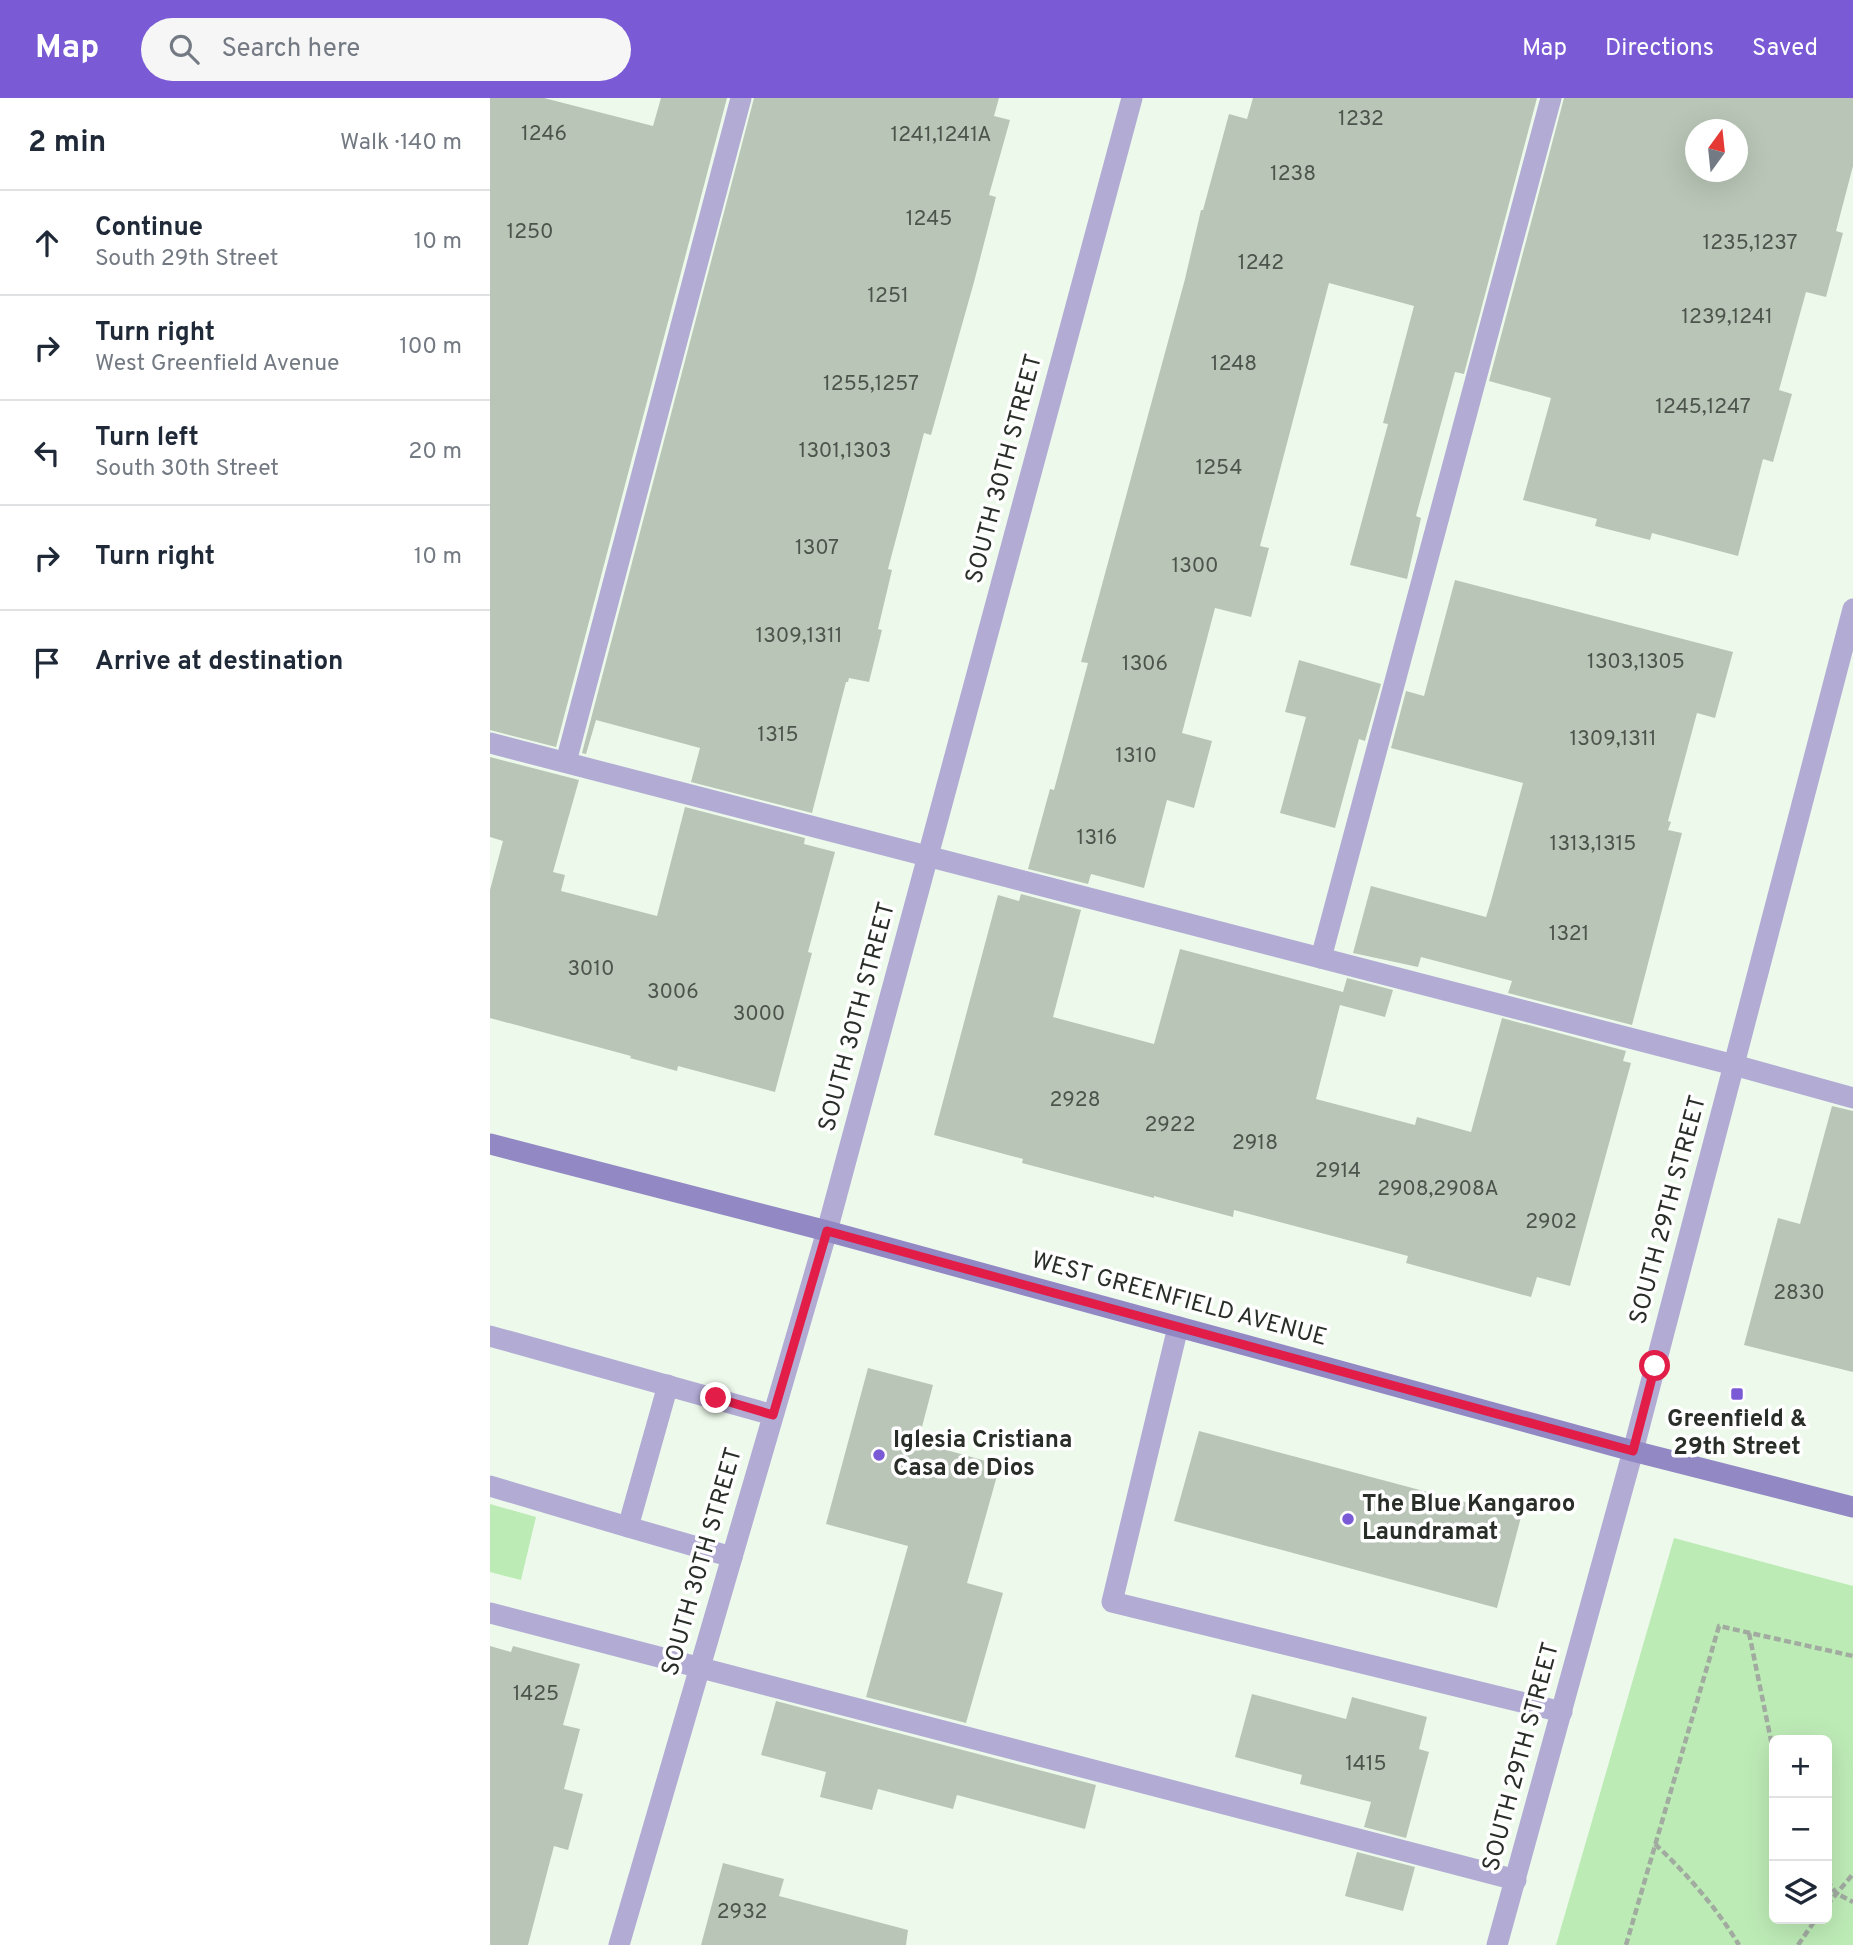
<!DOCTYPE html>
<html lang="en">
<head>
<meta charset="utf-8">
<style>
  body { margin:0; font-family:Overpass,sans-serif; background:#f6f6f7; color:#1f2937 }
  .controls { position:absolute; right:21px; bottom:21px; display:grid; overflow:hidden; border-radius:10px; box-shadow:0 7px 28px #0002 }
  .controls button { width:63px; height:63px; display:grid; place-items:center; padding:0; border:0; border-bottom:2px solid #e0e1e3; background:#fff; color:#1f2937; font:35px sans-serif }
  .compass { position:absolute; left:1195px; top:21px; width:63px; height:63px; border-radius:50%; background:#fff; box-shadow:0 7px 28px #0002; rotate:15deg }
  .stop { position:absolute; width:21px; height:21px; margin:-16px; border:5px solid #e11d48; border-radius:50%; background:#fff }
  .stop.end { background:#e11d48; border-color:#fff; box-shadow:0 2px 7px #0008 }
  .list { margin:0; padding:0; list-style:none }
  h2 { display:flex; justify-content:space-between; align-items:center; height:91px; margin:0; padding:0 28px; font-size:30px }
  h2 small { font-size:23px; font-weight:400; color:#747a83 }
  .list li { display:grid; grid-template-columns:46px 1fr auto; gap:21px; align-items:center; box-sizing:border-box; height:105px; padding:0 28px; border-top:2px solid #e0e1e3 }
  .list b { display:block; font-size:26px; white-space:nowrap }
  .list p { margin:0; font-size:23px; white-space:nowrap; color:#747a83 }
  .list em { font-size:23px; font-style:normal; color:#747a83 }
  .icon { flex:none; width:38px; height:38px; fill:none; stroke:currentColor; stroke-width:2; stroke-linecap:round; stroke-linejoin:round }
  .map { position:relative; flex:none; width:1363px; height:1847px; overflow:hidden }
  header { display:flex; align-items:center; gap:42px; box-sizing:border-box; height:98px; padding:0 35px; background:#7a5bd5; color:#fff }
  header strong { font-size:33px }
  nav { display:flex; gap:38px; margin-inline-start:auto; font-size:24px }
  .search { width:490px; height:63px; background:#f6f6f7; display:flex; align-items:center; gap:18px; box-sizing:border-box; padding:0 24px; border-radius:38px; color:#747a83; font-size:26px }
  main { display:flex }
  aside { flex:1; background:#fff }
  .map>svg:first-child { display:block }
</style>
</head>
<body>
<header>
<strong>Map</strong>
<div class="search"><svg class="icon" aria-label="search" viewBox="0 0 24 24"><circle cx="10" cy="10" r="6"/><path d="M15 15l6 6"/></svg>Search here</div>
<nav><a>Map</a><a>Directions</a><a>Saved</a></nav>
</header>
<main>
<aside>
<h2>2 min<small>Walk · 140 m</small></h2>
<ul class="list">
<li><svg class="icon" aria-label="ahead" viewBox="0 0 24 24"><path d="M12 20V5M6 11l6-6 6 6"/></svg><div><b>Continue</b><p>South 29th Street</p></div><em>10 m</em></li>
<li><svg class="icon" aria-label="right" viewBox="0 0 24 24"><path d="M7 20v-9h11M14 6l5 5-5 5"/></svg><div><b>Turn right</b><p>West Greenfield Avenue</p></div><em>100 m</em></li>
<li><svg class="icon" aria-label="left" viewBox="0 0 24 24"><path d="M17 20v-9H6M10 6l-5 5 5 5"/></svg><div><b>Turn left</b><p>South 30th Street</p></div><em>20 m</em></li>
<li><svg class="icon" aria-label="right" viewBox="0 0 24 24"><path d="M7 20v-9h11M14 6l5 5-5 5"/></svg><div><b>Turn right</b></div><em>10 m</em></li>
<li><svg class="icon" aria-label="arrive" viewBox="0 0 24 24"><path d="M6 21V4h12l-3 4 3 4H6"/></svg><div><b>Arrive at destination</b></div></li>
</ul>
</aside>
<div class="map">
<svg width="1363" height="1847" viewBox="0 0 1363 1847">
  <rect width="100%" height="100%" fill="#edfaeb"/>
  <!-- green -->
  <g fill="#bdebb6" fill-rule="evenodd">
    <polygon points="0,1406 46,1419 31,1482 0,1474"/>
    <path d="M 1184,1440 L 1363,1488 L 1363,1847 L 1066,1847 ZM 1284,1642 L 1337,1642 L 1337,1821 L 1284,1821 Z"/>
  </g>
  <!-- building -->
  <g fill="#b9c6b7" fill-rule="evenodd">
    <polygon points="0,0 54,0 163,28 171,0 237,0 66,649 0,632"/>
    <polygon points="264,0 509,0 504,18 520,22 499,97 506,99 484,184 441,337 434,335 398,471 402,472 388,531 392,532 379,584 359,580 358,584 356,584 322,715 201,684 210,650 106,622 96,656 92,655"/>
    <polygon points="763,0 1047,0 974,276 965,274 926,418 931,420 917,481 860,467 898,326 893,325 924,208 839,185 770,448 779,450 761,519 725,510 692,635 722,643 704,710 677,702 654,790 601,776 598,786 538,771 560,691 564,692 598,565 591,564 695,181 711,112 713,112 739,16 757,21"/>
    <path d="M 1074,0 L 1363,0 L 1363,68 L 1346,133 L 1353,135 L 1336,199 L 1316,194 L 1289,292 L 1302,296 L 1283,364 L 1273,361 L 1248,458 L 1162,435 L 1160,442 L 1105,428 L 1107,421 L 1033,402 L 1061,300 L 999,283 ZM 1206,32 L 1248,32 L 1248,74 L 1206,74 Z"/>
    <polygon points="965,482 1243,554 1225,620 1207,615 1178,723 1181,724 1178,732 1192,735 1142,927 1018,895 1022,883 931,859 928,869 863,855 881,788 996,819 1001,803 1033,685 901,650 916,593 934,598"/>
    <polygon points="809,562 891,586 875,643 869,641 845,730 790,715 816,619 795,614"/>
    <polygon points="0,659 89,682 63,774 75,777 71,793 167,818 195,709 315,740 314,746 345,754 318,854 322,855 285,994 188,968 187,973 140,960 141,958 0,920 0,792 13,743 0,739"/>
    <polygon points="531,796 591,812 563,919 664,946 690,851 853,894 857,880 903,892 895,919 850,907 826,1001 925,1027 927,1019 981,1034 1012,920 1136,953 1133,963 1141,965 1080,1188 1047,1179 1041,1199 916,1165 918,1158 744,1112 743,1119 664,1098 664,1100 532,1065 533,1061 444,1037 508,797 529,803"/>
    <polygon points="1342,1008 1363,1013 1363,1274 1254,1247 1288,1120 1310,1126"/>
    <polygon points="378,1270 443,1287 428,1344 510,1367 477,1485 513,1495 476,1625 376,1599 418,1448 336,1426"/>
    <polygon points="709,1333 1031,1419 1007,1510 684,1423"/>
    <polygon points="0,1548 21,1554 23,1548 90,1566 73,1627 90,1631 74,1691 93,1696 78,1752 64,1748 38,1847 0,1847"/>
    <polygon points="762,1596 856,1621 862,1599 937,1619 929,1651 939,1654 916,1740 874,1729 881,1704 810,1686 812,1677 745,1659"/>
    <polygon points="286,1603 606,1687 595,1731 467,1697 463,1711 388,1691 382,1712 330,1699 336,1674 271,1657"/>
    <polygon points="867,1754 925,1769 913,1813 855,1798"/>
    <polygon points="233,1765 294,1781 289,1798 418,1832 416,1847 211,1847"/>
  </g>
  <g fill="none" stroke-linecap="round" stroke-linejoin="round">
    <!-- path -->
    <g stroke="#a1aba0" stroke-width="4.5" stroke-dasharray="7 3.5" stroke-linecap="butt">
      <polyline points="1259,1535 1284,1657"/>
      <path d="M 1165,1746 C 1197,1776 1226,1809 1249,1847"/>
      <polyline points="1337,1782 1346,1795 1363,1804"/>
      <polyline points="1337,1807 1363,1776"/>
      <polyline points="1136,1847 1229,1528 1363,1558"/>
      <polyline points="1308,1847 1326,1821"/>
    </g>
    <!-- lane -->
    <g stroke="#b2acd5" stroke-width="21">
      <polyline points="0,645 1244,967 1363,1000"/>
      <polyline points="76,664 251,0"/>
      <polyline points="831,860 1061,0"/>
      <polyline points="688,1229 622,1504 1072,1614"/>
      <polyline points="0,1238 283,1317"/>
      <polyline points="178,1287 138,1429 242,1459"/>
      <polyline points="0,1388 138,1429"/>
      <polyline points="0,1515 1026,1782"/>
    </g>
    <!-- street -->
    <g stroke="#b2acd5" stroke-width="21">
      <polyline points="129,1847 337,1133 642,0"/>
      <polyline points="1007,1847 1143,1353 1363,511"/>
    </g>
    <!-- secondary -->
    <polyline stroke="#9288c3" stroke-width="21" points="0,1046 337,1133 1143,1353 1363,1409"/>
  </g>
  <g fill="none" stroke-linecap="round" stroke-linejoin="round">
    <!-- route -->
    <polyline stroke="#e11d48" stroke-width="9" points="226,1300 283,1317 337,1133 1143,1353 1165,1268"/>
  </g>
  <!-- markers -->
  <g fill="#7a5bd5" stroke="#fff" stroke-width="2.5">
    <rect x="1240" y="1289" width="14" height="14" rx="3.5"/>
    <circle cx="389" cy="1357" r="7"/>
    <circle cx="858" cy="1421" r="7"/>
  </g>
  <g text-anchor="middle" dominant-baseline="central" stroke-width="7" stroke-linejoin="round" paint-order="stroke">
    <!-- number labels -->
    <g font-size="21" fill="#4d544c">
      <text x="871" y="21">1232</text>
      <text x="54" y="36">1246</text>
      <text x="451" y="37">1241,1241A</text>
      <text x="803" y="76">1238</text>
      <text x="439" y="121">1245</text>
      <text x="40" y="134">1250</text>
      <text x="1260" y="145">1235,1237</text>
      <text x="771" y="165">1242</text>
      <text x="398" y="198">1251</text>
      <text x="1237" y="219">1239,1241</text>
      <text x="744" y="266">1248</text>
      <text x="381" y="286">1255,1257</text>
      <text x="1213" y="309">1245,1247</text>
      <text x="355" y="353">1301,1303</text>
      <text x="729" y="370">1254</text>
      <text x="327" y="450">1307</text>
      <text x="705" y="468">1300</text>
      <text x="309" y="538">1309,1311</text>
      <text x="1146" y="564">1303,1305</text>
      <text x="655" y="566">1306</text>
      <text x="288" y="637">1315</text>
      <text x="1123" y="641">1309,1311</text>
      <text x="646" y="658">1310</text>
      <text x="607" y="740">1316</text>
      <text x="1103" y="746">1313,1315</text>
      <text x="1079" y="836">1321</text>
      <text x="101" y="871">3010</text>
      <text x="183" y="894">3006</text>
      <text x="269" y="916">3000</text>
      <text x="585" y="1002">2928</text>
      <text x="680" y="1027">2922</text>
      <text x="765" y="1045">2918</text>
      <text x="848" y="1073">2914</text>
      <text x="948" y="1091">2908,2908A</text>
      <text x="1061" y="1124">2902</text>
      <text x="1309" y="1195">2830</text>
      <text x="46" y="1596">1425</text>
      <text x="876" y="1666">1415</text>
      <text x="252" y="1814">2932</text>
    </g>
    <!-- street labels -->
    <g font-size="24" fill="#292e28" stroke="#fff">
      <text transform="translate(515 371) rotate(-75)">SOUTH 30TH STREET</text>
      <text transform="translate(368 919) rotate(-75)">SOUTH 30TH STREET</text>
      <text transform="translate(1179 1112) rotate(-75)">SOUTH 29TH STREET</text>
      <text transform="translate(689 1202) rotate(15)">WEST GREENFIELD AVENUE</text>
      <text transform="translate(213 1464) rotate(-74)">SOUTH 30TH STREET</text>
      <text transform="translate(1032 1659) rotate(-75)">SOUTH 29TH STREET</text>
    </g>
    <!-- poi labels -->
    <g font-size="24" font-weight="bold" fill="#292e28" stroke="#fff" text-anchor="start">
      <text x="1247" y="1322" text-anchor="middle">Greenfield &amp;<tspan x="1247" dy="28">29th Street</tspan></text>
      <text x="403" y="1343">Iglesia Cristiana<tspan x="403" dy="28">Casa de Dios</tspan></text>
      <text x="872" y="1407">The Blue Kangaroo<tspan x="872" dy="28">Laundramat</tspan></text>
    </g>
  </g>
</svg>
<div class="controls">
<button>+</button>
<button>−</button>
<button><svg class="icon" aria-label="layers" viewBox="0 0 24 24"><path d="M12 4l9 5-9 5-9-5zM3 14l9 5 9-5"/></svg></button>
</div>
<svg class="compass" viewBox="-18 -18 36 36"><path d="M0-13l5 13h-10z" fill="#e53935"/><path d="M0 13l5-13h-10z" fill="#747a83"/></svg>
<div class="stop" style="left:1165px;top:1268px"></div>
<div class="stop end" style="left:226px;top:1300px"></div>
</div>
</main>
</body>
</html>
